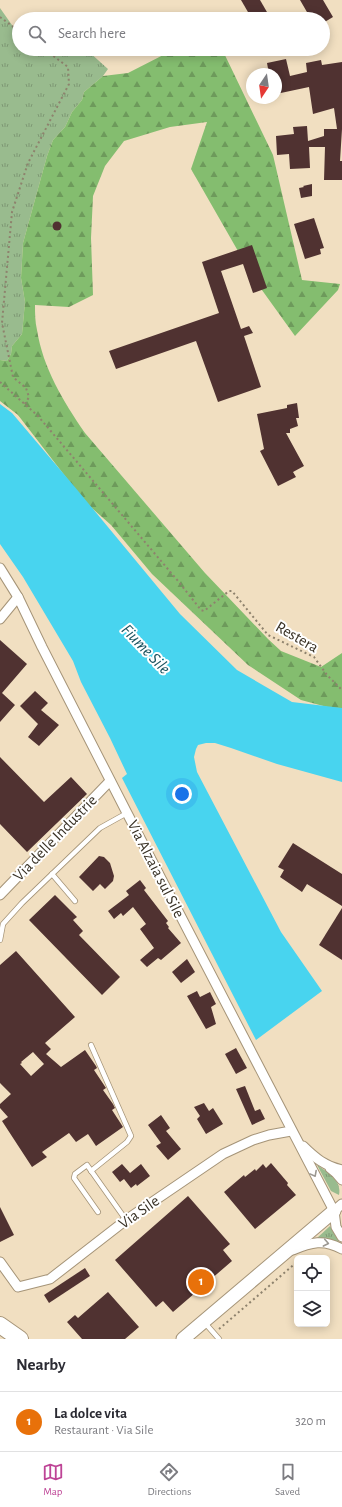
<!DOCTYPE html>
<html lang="en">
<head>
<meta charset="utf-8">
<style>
  body { margin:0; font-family:"Alegreya Sans",sans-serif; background:#f2f2f3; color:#2b2b33 }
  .controls { position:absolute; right:12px; bottom:12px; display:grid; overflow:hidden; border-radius:6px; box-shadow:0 2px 10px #0003 }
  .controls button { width:36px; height:36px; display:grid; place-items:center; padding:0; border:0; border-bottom:1px solid #e1e1e2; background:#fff; color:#2b2b33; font:20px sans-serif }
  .compass { position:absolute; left:246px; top:68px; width:36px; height:36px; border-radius:50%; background:#fff; box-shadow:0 2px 10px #0003; rotate:193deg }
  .you { position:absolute; left:182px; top:794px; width:14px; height:14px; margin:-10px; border:3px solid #fff; border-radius:50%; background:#1a73e8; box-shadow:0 0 0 6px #1a73e833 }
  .badge { display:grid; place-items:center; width:26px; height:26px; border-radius:50%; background:#be4496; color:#fff; font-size:13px; font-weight:700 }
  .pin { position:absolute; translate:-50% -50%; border:2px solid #fff; box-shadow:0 1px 4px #0006 }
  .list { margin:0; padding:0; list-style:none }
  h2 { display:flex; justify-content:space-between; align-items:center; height:52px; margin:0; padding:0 16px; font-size:17px }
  h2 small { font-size:13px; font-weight:400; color:#7c7c81 }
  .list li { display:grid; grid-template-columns:26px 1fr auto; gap:12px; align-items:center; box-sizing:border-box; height:60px; padding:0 16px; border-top:1px solid #e1e1e2 }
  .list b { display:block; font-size:15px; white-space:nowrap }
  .list p { margin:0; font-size:13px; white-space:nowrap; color:#7c7c81 }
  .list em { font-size:13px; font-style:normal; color:#7c7c81 }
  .icon { flex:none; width:22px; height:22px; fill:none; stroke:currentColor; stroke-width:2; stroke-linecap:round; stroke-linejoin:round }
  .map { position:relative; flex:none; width:342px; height:1339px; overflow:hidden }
  .search { position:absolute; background:#fff; box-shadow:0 2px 10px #0003; left:12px; right:12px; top:12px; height:44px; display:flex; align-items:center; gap:10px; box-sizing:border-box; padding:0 14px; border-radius:22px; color:#7c7c81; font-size:15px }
  .sheet { height:112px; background:#fff }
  nav { display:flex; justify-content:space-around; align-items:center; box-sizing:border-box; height:56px; border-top:1px solid #e1e1e2; background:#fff; font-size:11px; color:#7c7c81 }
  nav a { display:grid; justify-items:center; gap:2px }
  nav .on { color:#be4496 }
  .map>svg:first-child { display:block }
</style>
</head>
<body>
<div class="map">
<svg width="342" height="1339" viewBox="0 0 342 1339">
  <defs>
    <pattern id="grass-tufts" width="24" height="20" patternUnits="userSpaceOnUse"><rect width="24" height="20" fill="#99bb8e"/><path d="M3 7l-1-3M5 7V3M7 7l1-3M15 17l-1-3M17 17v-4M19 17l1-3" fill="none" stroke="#7e9874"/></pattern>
    <pattern id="forest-firs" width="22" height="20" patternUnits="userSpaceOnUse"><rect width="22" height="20" fill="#84bd6f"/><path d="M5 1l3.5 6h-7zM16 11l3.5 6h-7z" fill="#6d9a5b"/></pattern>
  </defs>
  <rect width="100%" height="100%" fill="#f1dfc1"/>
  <!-- grass -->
  <g fill="url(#grass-tufts)">
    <polygon points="0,8 19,35 19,49 81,49 88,51 108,69 103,76 84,92 82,100 72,112 65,127 53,140 47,156 23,243 21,278 25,302 22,334 12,346 11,354 7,361 0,360"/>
    <path d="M 317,1165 C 328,1172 342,1181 339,1195 L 331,1191 Z"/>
    <polygon points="330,1226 339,1242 338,1242 329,1239 317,1238"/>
  </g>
  <!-- forest -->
  <path fill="url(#forest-firs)" d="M 175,49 L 222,49 L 273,155 L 302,280 L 340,284 L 338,290 L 295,336 L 254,279 L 191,169 L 207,122 L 170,127 L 124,141 L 105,166 L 93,196 L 91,238 L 93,295 L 69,307 L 35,305 C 35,313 35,322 37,330 C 43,368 63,401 85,433 L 205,573 L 268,639 L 281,651 L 321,667 L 342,653 L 342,711 L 301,700 L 248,665 L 152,574 L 111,525 L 85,502 L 18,415 L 0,401 L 0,360 L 7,361 L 11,354 L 12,346 L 22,334 L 25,302 L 21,278 L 23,243 L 47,156 L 53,140 L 65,127 L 72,112 L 82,100 L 84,92 L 103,76 L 128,73 Z"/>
  <!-- water -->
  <polygon fill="#48d4ef" points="0,404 12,413 74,486 180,614 237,670 292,702 342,708 342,782 277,764 231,748 215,743 206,743 198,745 196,749 194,757 197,772 281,932 322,991 256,1040 122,778 127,774 110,738 81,682 73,661 23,577 0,544"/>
  <!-- building -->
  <g fill="#503231" fill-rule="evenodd">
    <polygon points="241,0 260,0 271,19 252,19"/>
    <polygon points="300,0 323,0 333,17 323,23 323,19 311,19"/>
    <polygon points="286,59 290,76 307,72 306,63 321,60 322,65 342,62 342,129 337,129 334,108 313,114 309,87 276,94 276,74 269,74 267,63"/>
    <polygon points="307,126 308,141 324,136 324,129 342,129 340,161 342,161 342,180 324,180 325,147 309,147 310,168 290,169 289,154 277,155 276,136 294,134 293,127"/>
    <polygon points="312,184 312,196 301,198 299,188 304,187 303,186"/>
    <polygon points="314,218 324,248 320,249 321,254 305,259 294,224"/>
    <circle cx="57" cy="226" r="4.5"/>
    <polygon points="252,245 267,288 253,293 243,264 221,271 241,329 249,326 253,333 244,336 261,387 218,402 196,341 116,369 109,351 219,313 202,262"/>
    <polygon points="297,403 299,418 296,418 298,426 290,429 290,433 286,433 304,466 293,472 296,477 278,486 260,451 264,449 257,414 287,408 287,405"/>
    <polygon points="0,640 27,664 2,693 15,705 0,722"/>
    <polygon points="35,691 48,703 41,710 59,725 39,746 28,737 38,724 20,706"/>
    <polygon points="0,757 44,802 71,777 87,794 27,852 0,824"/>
    <polygon points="293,843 342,874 342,906 307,884 302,892 280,877 284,870 278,867"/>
    <polygon points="99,856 104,857 110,863 114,876 113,881 105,889 100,884 93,891 79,877"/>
    <polygon points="140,880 146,888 144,890 168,921 166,923 169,927 168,928 181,943 161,960 158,958 147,967 140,960 154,948 140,929 146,924 133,907 123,916 121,913 114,919 108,911 129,895 126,891"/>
    <polygon points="55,895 77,917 73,920 83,931 79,935 120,977 102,995 29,920"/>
    <polygon points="342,908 342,960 319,945"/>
    <path d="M 16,951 L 75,1017 L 45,1043 L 51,1049 L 46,1054 L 61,1067 L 85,1050 L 96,1066 L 97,1068 L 94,1070 L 106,1088 L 103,1090 L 113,1104 L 115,1108 L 112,1110 L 123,1127 L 96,1146 L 88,1134 L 76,1142 L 69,1133 L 42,1152 L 47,1157 L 32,1167 L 2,1121 L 8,1117 L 0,1108 L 0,1104 L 11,1094 L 0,1083 L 0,965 ZM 33,1052 L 44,1064 L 31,1076 L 20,1064 L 22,1063 L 21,1062 Z"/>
    <polygon points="187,959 195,972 181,983 172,972"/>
    <polygon points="197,991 200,997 210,992 216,1004 211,1007 216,1024 206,1029 187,996"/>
    <polygon points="236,1048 247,1068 236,1074 225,1054"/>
    <polygon points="245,1086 255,1111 260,1109 265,1119 252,1125 236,1089"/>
    <polygon points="204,1103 209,1111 213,1108 223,1124 206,1134 197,1119 200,1116 194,1107"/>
    <polygon points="161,1115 170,1128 166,1131 181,1149 168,1160 156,1146 161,1143 148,1125"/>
    <polygon points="271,1163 288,1183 287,1185 296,1195 255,1229 224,1192 244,1175 245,1177 255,1169 256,1171 263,1164 266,1168"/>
    <polygon points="122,1164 130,1173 141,1164 150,1176 137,1186 136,1184 131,1188 124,1179 120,1182 112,1172"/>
    <polygon points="188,1196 230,1244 223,1250 232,1261 173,1312 163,1301 156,1307 115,1260"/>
    <polygon points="0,1207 14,1235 0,1242"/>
    <polygon points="85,1268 90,1276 49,1303 44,1295"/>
    <polygon points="108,1292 139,1327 125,1339 82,1339 67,1322 75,1315 78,1318"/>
  </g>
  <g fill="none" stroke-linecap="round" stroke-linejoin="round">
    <!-- lane casing -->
    <g stroke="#a59478" stroke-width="6">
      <g id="lane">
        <polyline points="52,874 75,901"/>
        <polyline points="0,940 3,924 22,903 100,828 127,813"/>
        <polyline points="91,1171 127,1142 131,1136 91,1045"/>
        <polyline points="98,1212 74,1178 75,1174 87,1165 126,1220"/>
        <polyline points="205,1323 219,1339"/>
      </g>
    </g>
    <!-- street casing -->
    <g stroke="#a59478" stroke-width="11">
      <g id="street">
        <polyline points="0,568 18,597 42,647 127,813 334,1211 336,1227 342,1237"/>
        <polyline points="0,619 18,597"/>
        <polyline points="0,895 110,781"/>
        <path d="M 303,1146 C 315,1158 325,1166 342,1170"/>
        <polyline points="330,1168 336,1173 342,1180"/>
        <polyline points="334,1211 342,1204"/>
        <path d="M 293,1250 C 311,1242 324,1239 342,1249"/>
        <polyline points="0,1262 18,1287 50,1279 126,1220 223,1154 253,1140 269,1135 291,1131"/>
      </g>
    </g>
    <!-- secondary casing -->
    <g stroke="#a59478" stroke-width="15">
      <polyline id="secondary" points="183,1339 334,1211"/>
    </g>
    <!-- highway casing -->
    <g stroke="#a59478" stroke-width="18">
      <polyline id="highway" points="0,1325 20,1339"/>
    </g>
    <!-- path -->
    <g stroke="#8e826d" stroke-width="2" stroke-dasharray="2 3" stroke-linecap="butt">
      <polyline points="0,17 19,31"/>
      <polyline points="0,382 38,416 178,581 201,610 204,611 229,591 232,591 268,635 314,657 327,675 342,690"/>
      <polyline points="25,404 29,397 26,388 13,377 2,323 12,212 28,163 69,84 68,67 44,49"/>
      <polyline points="219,1329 297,1262"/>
    </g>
    <!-- lane -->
    <use href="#lane" stroke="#fff" stroke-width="4.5"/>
    <!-- street -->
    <use href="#street" stroke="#fff" stroke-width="9"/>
    <!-- secondary -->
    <use href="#secondary" stroke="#fff" stroke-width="13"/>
    <!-- highway -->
    <use href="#highway" stroke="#fff" stroke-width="16"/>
  </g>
  <!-- one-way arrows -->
  <defs><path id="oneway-chevron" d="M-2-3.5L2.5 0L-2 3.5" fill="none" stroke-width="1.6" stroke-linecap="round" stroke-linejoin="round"/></defs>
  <g stroke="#9b9892">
    <use href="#oneway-chevron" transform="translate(314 1174) rotate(62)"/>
    <use href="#oneway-chevron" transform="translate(326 1243) rotate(11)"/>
  </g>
  <g text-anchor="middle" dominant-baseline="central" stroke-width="4" stroke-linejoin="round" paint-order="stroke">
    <!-- street labels -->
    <g font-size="16" fill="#373024" stroke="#fff">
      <text transform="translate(297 637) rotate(30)">Restera</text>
      <text transform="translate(55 838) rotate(-46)">Via delle Industrie</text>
      <text transform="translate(156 869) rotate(63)">Via Alzaia sul Sile</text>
      <text transform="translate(139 1212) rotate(-35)">Via Sile</text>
    </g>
    <!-- water labels -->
    <g font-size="17" font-style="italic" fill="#1b5460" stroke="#fff">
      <text transform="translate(146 649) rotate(46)">Fiume Sile</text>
    </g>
  </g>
</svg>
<div class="controls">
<button><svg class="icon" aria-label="locate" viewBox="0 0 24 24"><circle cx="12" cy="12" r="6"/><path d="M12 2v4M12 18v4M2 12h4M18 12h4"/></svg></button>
<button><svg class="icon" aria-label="layers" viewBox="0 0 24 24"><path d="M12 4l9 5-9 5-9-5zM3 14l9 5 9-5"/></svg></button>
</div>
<svg class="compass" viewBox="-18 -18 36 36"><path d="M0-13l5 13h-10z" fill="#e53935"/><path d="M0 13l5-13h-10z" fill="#7c7c81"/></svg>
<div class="you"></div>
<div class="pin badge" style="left:201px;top:1282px;background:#e8710a">1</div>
<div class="search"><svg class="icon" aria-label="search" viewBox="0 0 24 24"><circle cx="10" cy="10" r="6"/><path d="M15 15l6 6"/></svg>Search here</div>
</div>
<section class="sheet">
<h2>Nearby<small></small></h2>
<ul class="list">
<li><span class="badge" style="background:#e8710a">1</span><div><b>La dolce vita</b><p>Restaurant · Via Sile</p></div><em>320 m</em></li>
</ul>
</section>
<nav>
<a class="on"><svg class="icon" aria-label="map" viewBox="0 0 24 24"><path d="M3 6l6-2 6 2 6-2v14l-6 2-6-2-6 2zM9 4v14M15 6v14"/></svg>Map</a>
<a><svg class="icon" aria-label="directions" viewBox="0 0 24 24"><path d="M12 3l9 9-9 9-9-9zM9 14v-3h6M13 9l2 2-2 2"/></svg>Directions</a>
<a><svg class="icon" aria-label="saved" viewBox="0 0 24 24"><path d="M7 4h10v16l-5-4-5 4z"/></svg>Saved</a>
</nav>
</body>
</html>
